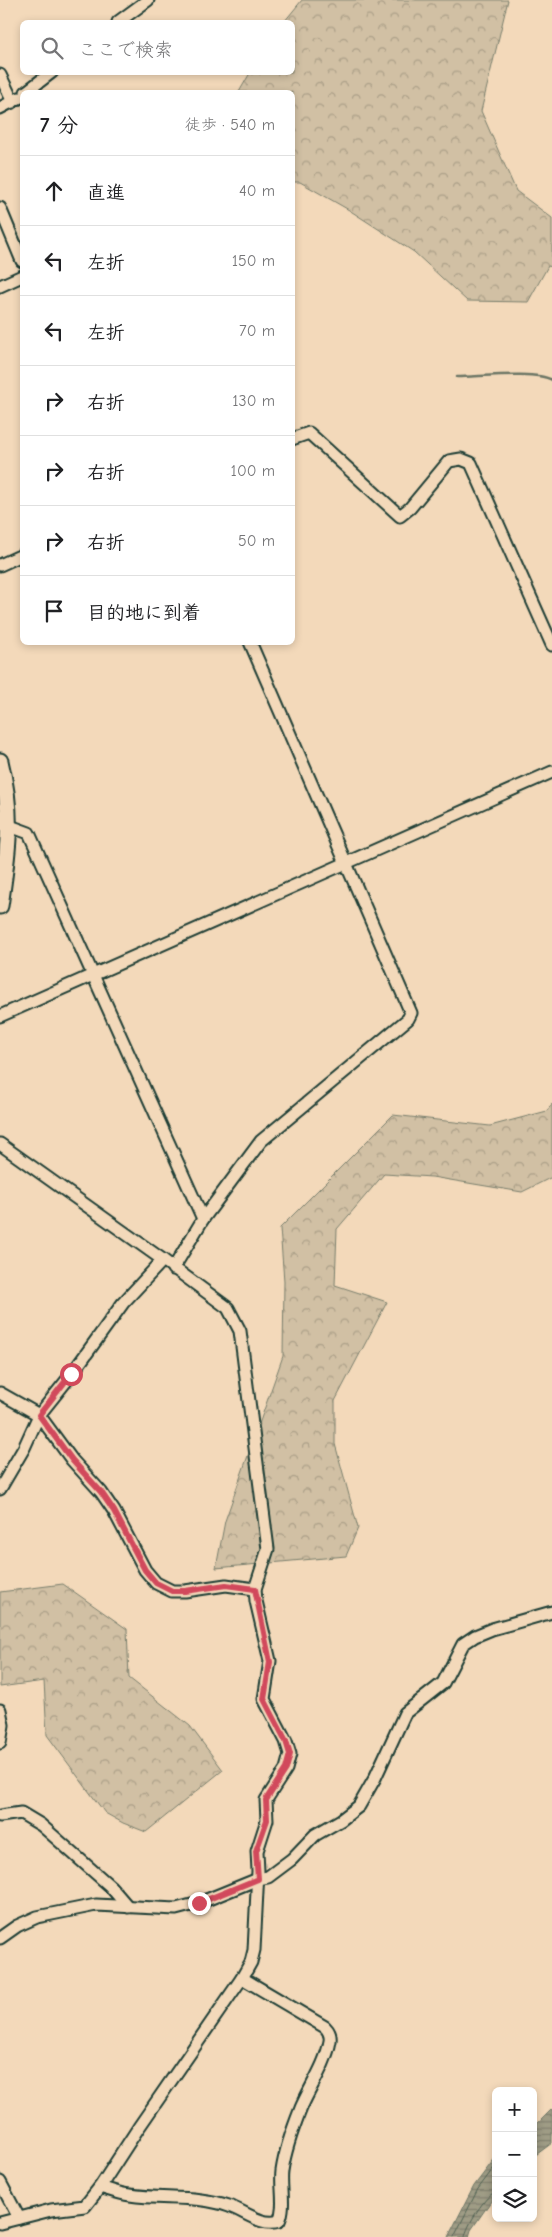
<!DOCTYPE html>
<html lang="ja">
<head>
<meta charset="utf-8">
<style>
  body { margin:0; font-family:"Comic Neue","Klee One",sans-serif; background:#f6f6f6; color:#202124 }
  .controls { position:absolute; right:15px; bottom:15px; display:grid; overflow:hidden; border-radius:8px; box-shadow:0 2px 8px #0003 }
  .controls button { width:45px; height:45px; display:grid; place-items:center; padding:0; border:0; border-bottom:1px solid #e0e0e0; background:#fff; color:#202124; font:25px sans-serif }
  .stop { position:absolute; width:15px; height:15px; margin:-11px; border:4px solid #d1495b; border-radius:50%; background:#fff }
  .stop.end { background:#d1495b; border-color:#fff; box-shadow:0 1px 5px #0008 }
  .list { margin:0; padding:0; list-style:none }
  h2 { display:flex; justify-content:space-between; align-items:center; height:65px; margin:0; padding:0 20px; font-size:21px }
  h2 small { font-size:16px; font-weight:400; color:#757577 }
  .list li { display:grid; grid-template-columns:32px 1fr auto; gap:15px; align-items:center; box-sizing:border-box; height:70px; padding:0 20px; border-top:1px solid #e0e0e0 }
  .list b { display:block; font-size:19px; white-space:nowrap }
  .list em { font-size:16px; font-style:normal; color:#757577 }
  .icon { flex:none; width:28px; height:28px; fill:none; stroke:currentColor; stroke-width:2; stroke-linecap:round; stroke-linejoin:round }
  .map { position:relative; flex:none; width:552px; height:2237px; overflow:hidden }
  .search { position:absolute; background:#fff; box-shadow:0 2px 8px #0003; left:20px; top:20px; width:275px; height:55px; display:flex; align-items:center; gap:12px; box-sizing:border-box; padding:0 18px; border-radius:8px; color:#757577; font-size:19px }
  .panel { position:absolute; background:#fff; box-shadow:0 2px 8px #0003; left:20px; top:90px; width:275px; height:555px; border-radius:8px }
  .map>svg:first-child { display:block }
</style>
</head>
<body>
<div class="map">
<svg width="552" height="2237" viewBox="0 0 552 2237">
  <defs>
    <pattern id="forest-crowns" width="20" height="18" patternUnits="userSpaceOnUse" patternTransform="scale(1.25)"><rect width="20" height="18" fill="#d1c0a4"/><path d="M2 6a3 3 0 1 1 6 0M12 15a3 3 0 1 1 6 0" fill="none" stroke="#a99d86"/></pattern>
    <pattern id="water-rules" width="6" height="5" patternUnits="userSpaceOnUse" patternTransform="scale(1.25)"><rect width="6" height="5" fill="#9f9c85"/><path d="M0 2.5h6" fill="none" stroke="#81806e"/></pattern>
  </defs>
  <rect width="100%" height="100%" fill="#f3d9ba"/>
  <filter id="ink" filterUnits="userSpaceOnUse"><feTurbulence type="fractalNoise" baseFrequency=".02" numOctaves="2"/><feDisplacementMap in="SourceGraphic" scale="10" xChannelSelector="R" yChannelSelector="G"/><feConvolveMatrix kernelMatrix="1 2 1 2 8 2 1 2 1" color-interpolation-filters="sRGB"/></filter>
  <g filter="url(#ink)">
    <!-- forest -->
    <g fill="url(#forest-crowns)" stroke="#787e6c">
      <polygon points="302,0 508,0 481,111 516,191 552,218 552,267 548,266 528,302 467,301 414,252 349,210 300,182 293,182 292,92 239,92 250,73 292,72 292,22 284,22"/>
      <polygon points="552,1104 552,1177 522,1192 432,1177 384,1174 337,1229 335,1285 387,1302 335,1401 335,1444 358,1528 346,1556 216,1568 225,1521 283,1356 284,1281 280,1228 393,1115 490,1126 547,1111"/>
      <polygon points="63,1584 127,1629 129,1678 190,1726 223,1770 146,1832 123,1823 105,1813 47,1735 44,1681 0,1687 0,1592"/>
    </g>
    <!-- water -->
    <g fill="url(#water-rules)" stroke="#6c7665">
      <polygon points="552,2109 552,2143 533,2157 533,2128"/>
      <polygon points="496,2157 496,2194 471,2230 469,2237 448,2237 474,2186"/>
    </g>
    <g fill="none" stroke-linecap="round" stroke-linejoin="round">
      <!-- shore -->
      <g stroke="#526354" stroke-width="1">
        <polyline points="454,2237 478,2189 496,2165"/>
        <path d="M 465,2237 C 466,2227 486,2193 496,2192"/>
      </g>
      <!-- stream -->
      <path stroke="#6c7665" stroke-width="2.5" d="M 457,377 C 479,377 535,370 552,380"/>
      <!-- street casing -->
      <g stroke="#1f3d34" stroke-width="15">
        <g id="street">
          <polyline points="118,22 148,0"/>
          <polyline points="0,75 13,102"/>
          <polyline points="26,92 52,72"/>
          <polyline points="0,108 19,98"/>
          <polyline points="0,208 22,261"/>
          <polyline points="0,286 22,276"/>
          <polyline points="292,439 309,433 400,516 410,508 449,461 461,459 471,463 552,645"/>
          <polyline points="0,565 22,555"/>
          <polyline points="10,826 29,833 203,1219"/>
          <polyline points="0,1016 552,772"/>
          <polyline points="0,1144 163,1260 228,1308 240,1331 268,1549 255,1589 256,1601 270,1661 264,1699 286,1741 290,1754 286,1769 266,1800 267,1820 257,1851 258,1871 254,1950 251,1962 242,1978 139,2127 100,2187 85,2206 51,2210 0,2223"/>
          <polyline points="173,1269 203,1219 261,1141 408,1019 411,1013 250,642"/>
          <polyline points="0,1393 39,1415 72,1460 101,1492 114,1511 145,1570 156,1583 172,1591 185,1591 226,1585 255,1589"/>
          <polyline points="0,1489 24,1448 39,1415 71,1375 123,1303 163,1260"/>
          <polyline points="0,1710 3,1725 0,1743"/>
          <polyline points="0,1816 21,1813 41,1825 110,1886 128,1907"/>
          <polyline points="0,1938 17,1926 37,1917 96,1905 176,1909 199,1903 258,1879 268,1877 292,1859 315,1835 341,1820 359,1806 375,1778 405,1713 443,1683 463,1644 475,1636 492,1629 552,1612"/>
          <polyline points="0,2182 19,2218"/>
          <path d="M 100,2187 C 110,2190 120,2194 130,2195 C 163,2200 197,2195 229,2206 C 244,2211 262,2227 279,2221 C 286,2206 280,2187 282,2171 C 285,2150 293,2128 301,2108 C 310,2087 326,2064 330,2041 C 331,2035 329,2031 325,2027 L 242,1978"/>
        </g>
      </g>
      <!-- secondary casing -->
      <g stroke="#1f3d34" stroke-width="19">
        <path id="secondary" d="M 0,761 C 14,817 8,851 0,906"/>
      </g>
      <!-- street -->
      <use href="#street" stroke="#f3d9ba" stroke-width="11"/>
      <!-- secondary -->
      <use href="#secondary" stroke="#f3d9ba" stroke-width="15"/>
    </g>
  </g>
  <g fill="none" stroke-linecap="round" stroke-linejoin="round" filter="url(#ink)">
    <!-- route -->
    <polyline stroke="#d1495b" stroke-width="6" points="71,1374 39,1415 72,1460 101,1492 114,1511 145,1570 156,1583 172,1591 185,1591 226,1585 255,1589 270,1662 264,1699 286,1741 290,1754 286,1769 266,1800 267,1820 256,1851 258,1879 199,1903"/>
  </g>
</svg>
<div class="controls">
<button>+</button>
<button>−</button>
<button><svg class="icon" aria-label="layers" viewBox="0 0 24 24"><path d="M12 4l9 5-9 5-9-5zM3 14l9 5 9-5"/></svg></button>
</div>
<div class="stop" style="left:71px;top:1374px"></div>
<div class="stop end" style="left:199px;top:1903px"></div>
<div class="search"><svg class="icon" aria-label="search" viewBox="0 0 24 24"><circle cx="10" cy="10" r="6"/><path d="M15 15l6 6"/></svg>ここで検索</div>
<section class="panel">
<h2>7 分<small>徒歩 · 540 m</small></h2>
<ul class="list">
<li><svg class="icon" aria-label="ahead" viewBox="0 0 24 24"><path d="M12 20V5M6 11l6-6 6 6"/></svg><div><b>直進</b></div><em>40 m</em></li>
<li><svg class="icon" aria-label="left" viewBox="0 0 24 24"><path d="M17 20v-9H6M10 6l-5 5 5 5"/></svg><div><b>左折</b></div><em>150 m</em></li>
<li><svg class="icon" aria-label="left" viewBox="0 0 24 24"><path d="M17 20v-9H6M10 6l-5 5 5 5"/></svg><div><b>左折</b></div><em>70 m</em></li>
<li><svg class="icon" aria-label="right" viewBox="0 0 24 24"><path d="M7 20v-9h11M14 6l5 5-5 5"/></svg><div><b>右折</b></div><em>130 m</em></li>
<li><svg class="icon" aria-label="right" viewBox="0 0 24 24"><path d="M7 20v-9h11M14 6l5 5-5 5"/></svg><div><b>右折</b></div><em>100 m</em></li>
<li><svg class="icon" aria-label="right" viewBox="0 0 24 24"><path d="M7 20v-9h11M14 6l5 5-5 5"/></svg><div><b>右折</b></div><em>50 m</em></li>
<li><svg class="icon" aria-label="arrive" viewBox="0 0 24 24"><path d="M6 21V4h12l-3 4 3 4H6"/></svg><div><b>目的地に到着</b></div></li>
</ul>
</section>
</div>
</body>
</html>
